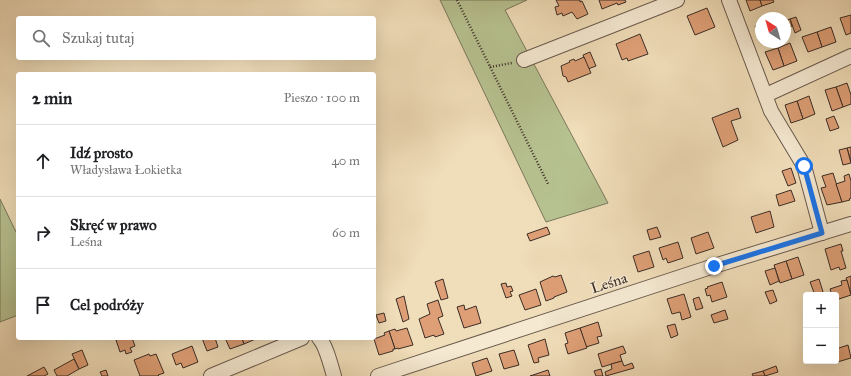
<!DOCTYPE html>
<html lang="pl">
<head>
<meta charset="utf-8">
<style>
  body { margin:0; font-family:"IM FELL Great Primer",serif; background:#f2f2f2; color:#202124 }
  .controls { position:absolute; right:12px; bottom:12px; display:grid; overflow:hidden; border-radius:4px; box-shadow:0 4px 16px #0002 }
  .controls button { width:36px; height:36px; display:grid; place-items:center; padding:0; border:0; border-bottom:1px solid #e0e0e0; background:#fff; color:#202124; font:20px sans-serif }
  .compass { position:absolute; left:755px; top:12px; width:36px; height:36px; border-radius:50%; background:#fff; box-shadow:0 4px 16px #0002; rotate:323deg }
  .stop { position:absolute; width:12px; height:12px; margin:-9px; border:3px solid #1a73e8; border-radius:50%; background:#fff }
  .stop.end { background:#1a73e8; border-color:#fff; box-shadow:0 1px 4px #0008 }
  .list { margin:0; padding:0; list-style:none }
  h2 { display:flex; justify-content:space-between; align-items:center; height:52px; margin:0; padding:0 16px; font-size:17px }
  h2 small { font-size:13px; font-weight:400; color:#757577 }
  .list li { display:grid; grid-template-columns:26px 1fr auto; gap:12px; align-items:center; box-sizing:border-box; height:72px; padding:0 16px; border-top:1px solid #e0e0e0 }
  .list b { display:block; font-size:15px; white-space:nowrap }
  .list p { margin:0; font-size:13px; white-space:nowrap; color:#757577 }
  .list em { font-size:13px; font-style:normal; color:#757577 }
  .icon { flex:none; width:22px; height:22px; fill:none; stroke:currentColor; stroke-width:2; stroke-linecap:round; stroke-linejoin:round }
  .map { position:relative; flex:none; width:851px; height:376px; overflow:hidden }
  .search { position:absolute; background:#fff; box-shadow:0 4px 16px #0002; left:16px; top:16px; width:360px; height:44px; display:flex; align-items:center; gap:10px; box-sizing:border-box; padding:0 14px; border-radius:4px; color:#757577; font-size:15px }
  .panel { position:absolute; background:#fff; box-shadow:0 4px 16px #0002; left:16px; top:72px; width:360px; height:268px; border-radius:4px }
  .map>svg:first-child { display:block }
</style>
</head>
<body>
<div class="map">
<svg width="851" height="376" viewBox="0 0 851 376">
  <rect width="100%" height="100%" fill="#f0ddb9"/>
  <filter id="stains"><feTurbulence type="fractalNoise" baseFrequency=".005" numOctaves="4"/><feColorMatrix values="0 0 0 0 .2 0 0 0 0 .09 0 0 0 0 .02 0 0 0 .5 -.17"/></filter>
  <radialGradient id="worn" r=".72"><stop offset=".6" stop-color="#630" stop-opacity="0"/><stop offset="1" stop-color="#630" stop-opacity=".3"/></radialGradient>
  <!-- green -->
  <g fill="#b7c291" stroke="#79785c">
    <polygon points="440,0 527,0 505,10 608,203 546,222"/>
    <polygon points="0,199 18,236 18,315 0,322"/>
  </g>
  <!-- building -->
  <g fill="#de9f76" stroke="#3b2d26">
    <polygon points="556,0 580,0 580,2 582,1 588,14 577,19 572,12 563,16 562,13 557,15 555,7 559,6"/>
    <polygon points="599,0 625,0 626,2 618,5 617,3 602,9"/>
    <polygon points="746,0 760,0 762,6 750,11"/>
    <polygon points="760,0 773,0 774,2 762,6"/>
    <polygon points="707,8 715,27 695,35 687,16"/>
    <polygon points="851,15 851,33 846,35 840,18"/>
    <polygon points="796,17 801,30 795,33 790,19"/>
    <polygon points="790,19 792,26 785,29 785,21"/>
    <polygon points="761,24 761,30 757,32 755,26"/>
    <polygon points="831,27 836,42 822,47 817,32"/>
    <polygon points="817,32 822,47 808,52 802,37"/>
    <polygon points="640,34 648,54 628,61 627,58 622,60 616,44"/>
    <polygon points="790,43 797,61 784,66 778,48"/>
    <polygon points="778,48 784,66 773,70 765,52"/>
    <polygon points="590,52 596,66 588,69 583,55"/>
    <polygon points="584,57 591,73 568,82 566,77 563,76 561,66 570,62 569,61 574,59 575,61"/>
    <polygon points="847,83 851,95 851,104 843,107 836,87"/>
    <polygon points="836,87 843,107 832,111 825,90"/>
    <polygon points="809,96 815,114 803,119 797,101"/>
    <polygon points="797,101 803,119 791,123 785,105"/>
    <polygon points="738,108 741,118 731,121 738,140 723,147 712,118"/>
    <polygon points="834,116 839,128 830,131 826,119"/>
    <polygon points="851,147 851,162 847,148"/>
    <polygon points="847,148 851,163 843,165 839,150"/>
    <polygon points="791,168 796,183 788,186 782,171"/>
    <polygon points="833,173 842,202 827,205 821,188 826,187 822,176"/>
    <polygon points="849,174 851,181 851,198 849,199 850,200 842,202 836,184 845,181 844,176"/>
    <polygon points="791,190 795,201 779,206 776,195"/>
    <polygon points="770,211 774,227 756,233 751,217"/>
    <polygon points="547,227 550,234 530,241 527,234"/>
    <polygon points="657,227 661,237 650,240 647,230"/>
    <polygon points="708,232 714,248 696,254 691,238"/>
    <polygon points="678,242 683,258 668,263 666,258 663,260 659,248"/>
    <polygon points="841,244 843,251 841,251 846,268 840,270 839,267 831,270 825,249"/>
    <polygon points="649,251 654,267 638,272 633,256"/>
    <polygon points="798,257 804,275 792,279 786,261"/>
    <polygon points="786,261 792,279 780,283 774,265"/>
    <polygon points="775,268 779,281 770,285 765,271"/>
    <polygon points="561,275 567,292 554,297 554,298 546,301 540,282 553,276 555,277"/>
    <polygon points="851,276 851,294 846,278"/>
    <polygon points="443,279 448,298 441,300 435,282"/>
    <polygon points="819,279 824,295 815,295 810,282"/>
    <polygon points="847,280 851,295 836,300 836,295 832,295 830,289 842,285 841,281"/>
    <polygon points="722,282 727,297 712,302 710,295 707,296 705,289 708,288 707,287"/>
    <polygon points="506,283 507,287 511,286 513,291 510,292 512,296 506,298 501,284"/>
    <polygon points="536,289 541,305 525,310 519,295"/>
    <polygon points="773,290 777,301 770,304 765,292"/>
    <polygon points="684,294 691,317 682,320 680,312 672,314 667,299"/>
    <polygon points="404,296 409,319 403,322 396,299"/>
    <polygon points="699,297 703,308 696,310 693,299"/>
    <polygon points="438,300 443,316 438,318 444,334 435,337 434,335 425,338 419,319 430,314 427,304"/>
    <polygon points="464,305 465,310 476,306 481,323 464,328 457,307"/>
    <polygon points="725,310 728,319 714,323 711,315"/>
    <polygon points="384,313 386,321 379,323 376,315"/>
    <polygon points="598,322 602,336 597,337 599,343 586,347 580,328"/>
    <polygon points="675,324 678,335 671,338 667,326"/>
    <polygon points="407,328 413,345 398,349 398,348 395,349 389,331 395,329 396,331"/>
    <polygon points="580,328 587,348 568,354 565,344 568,343 565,333"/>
    <polygon points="389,331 395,349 393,349 393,351 379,355 374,339 385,335 384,333"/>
    <polygon points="119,338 132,338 135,346 130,348 132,352 126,354 125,350 120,352 116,340"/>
    <polygon points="202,338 215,338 218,347 207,351"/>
    <polygon points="225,338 242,338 244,344 230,349"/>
    <polygon points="242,338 258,338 244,344"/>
    <polygon points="545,339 549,355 538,358 539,362 534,363 528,345"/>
    <polygon points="848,345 851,358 834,363 834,361 836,361 836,349"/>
    <polygon points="192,346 198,362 183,368 181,363 176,365 172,354"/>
    <polygon points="623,346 626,353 620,355 622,361 602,367 598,354"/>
    <polygon points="82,350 88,365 79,369 72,354"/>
    <polygon points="514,350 519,365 504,369 499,354"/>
    <polygon points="149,354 150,356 156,354 164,373 158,375 159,376 140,376 134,360"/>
    <polygon points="487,358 492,371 476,376 472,363"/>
    <polygon points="74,359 79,369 67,376 57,376 54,370"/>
    <polygon points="622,361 624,366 632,363 634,368 606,376 605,372 612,369 611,364"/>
    <polygon points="776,366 778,372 765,376 763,371"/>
    <polygon points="44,367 48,374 44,376 27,376"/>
    <polygon points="601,369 603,376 596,376 594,371"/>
    <polygon points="106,370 108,376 102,376 100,372"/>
    <polygon points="548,370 550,376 530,376"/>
    <polygon points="763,371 765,376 753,376 752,374"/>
  </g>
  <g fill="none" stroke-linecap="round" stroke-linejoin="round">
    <!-- minor casing -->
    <g stroke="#68594b" stroke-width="16">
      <g id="minor">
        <polyline points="729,0 771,111 804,166 822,233"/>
        <polyline points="524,60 677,0"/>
        <polyline points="766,95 851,56"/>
        <path d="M 319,338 C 326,345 331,366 334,376"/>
        <polyline points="211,376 302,338"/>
        <polyline points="378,376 714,266 851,224"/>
      </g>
    </g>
    <!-- path -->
    <g stroke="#3b2d26" stroke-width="2.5" stroke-dasharray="1 2" stroke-linecap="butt">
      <polyline points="457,0 548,184"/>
      <polyline points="490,67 512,63"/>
    </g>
    <!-- minor -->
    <use href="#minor" stroke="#f5e9d2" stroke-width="14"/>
  </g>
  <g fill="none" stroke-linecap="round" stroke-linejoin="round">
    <!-- route -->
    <polyline stroke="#1a73e8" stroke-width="5" points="714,266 822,233 804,166"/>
  </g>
  <g text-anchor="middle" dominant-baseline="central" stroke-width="3" stroke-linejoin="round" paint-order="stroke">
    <!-- street labels -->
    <g font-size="15" fill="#3b2d26" stroke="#f5e9d2">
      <text transform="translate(609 283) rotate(-18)">Leśna</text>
    </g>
  </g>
  <rect width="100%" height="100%" filter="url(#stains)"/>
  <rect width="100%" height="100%" fill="url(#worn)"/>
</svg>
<div class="controls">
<button>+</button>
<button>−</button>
</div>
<svg class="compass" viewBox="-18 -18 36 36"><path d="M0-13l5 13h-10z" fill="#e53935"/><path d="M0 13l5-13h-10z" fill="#757577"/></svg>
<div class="stop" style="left:804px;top:166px"></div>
<div class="stop end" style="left:714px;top:266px"></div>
<div class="search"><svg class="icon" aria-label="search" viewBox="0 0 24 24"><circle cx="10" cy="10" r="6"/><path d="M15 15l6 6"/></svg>Szukaj tutaj</div>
<section class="panel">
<h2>2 min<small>Pieszo · 100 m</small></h2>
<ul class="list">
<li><svg class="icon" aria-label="ahead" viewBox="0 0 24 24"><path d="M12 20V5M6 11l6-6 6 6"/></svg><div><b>Idź prosto</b><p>Władysława Łokietka</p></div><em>40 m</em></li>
<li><svg class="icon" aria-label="right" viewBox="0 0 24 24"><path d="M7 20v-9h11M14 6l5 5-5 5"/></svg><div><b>Skręć w prawo</b><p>Leśna</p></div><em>60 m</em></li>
<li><svg class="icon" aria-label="arrive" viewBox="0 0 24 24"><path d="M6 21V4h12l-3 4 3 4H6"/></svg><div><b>Cel podróży</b></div></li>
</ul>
</section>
</div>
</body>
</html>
